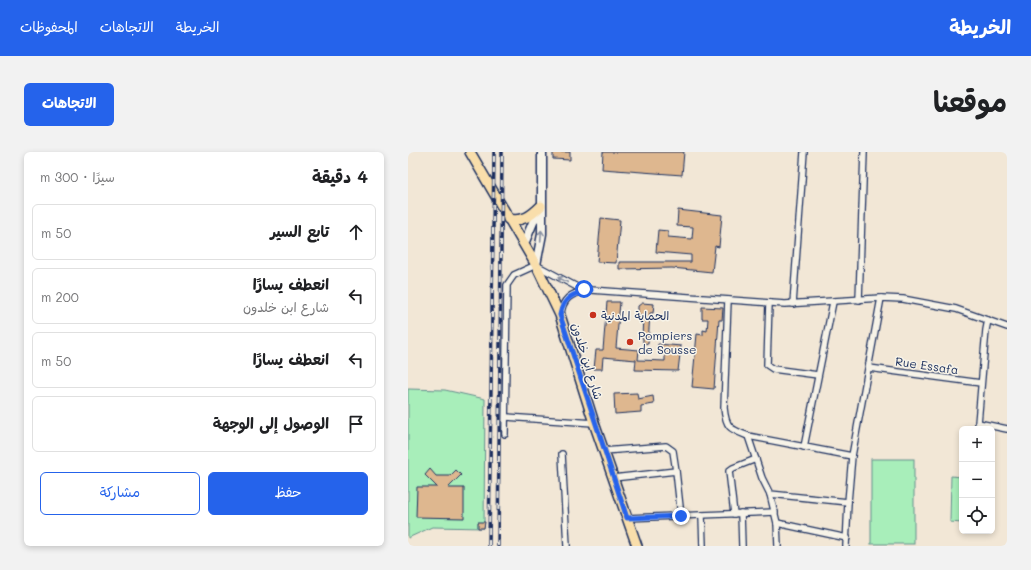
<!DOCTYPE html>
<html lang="ar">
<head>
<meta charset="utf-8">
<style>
  body { margin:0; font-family:Mali,"Playpen Sans Arabic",sans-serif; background:#f2f2f2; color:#202124; direction:rtl }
  .controls { position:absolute; right:12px; bottom:12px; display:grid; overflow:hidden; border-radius:6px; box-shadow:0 2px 6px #0003 }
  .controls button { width:36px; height:36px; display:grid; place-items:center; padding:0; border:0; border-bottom:1px solid #e0e0e0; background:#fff; color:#202124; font:20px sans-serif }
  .stop { position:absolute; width:12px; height:12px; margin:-9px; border:3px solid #2563eb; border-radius:50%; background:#fff }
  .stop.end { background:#2563eb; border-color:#fff; box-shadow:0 1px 4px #0008 }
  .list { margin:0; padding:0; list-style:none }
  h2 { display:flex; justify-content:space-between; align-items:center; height:52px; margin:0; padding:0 16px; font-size:17px }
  h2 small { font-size:13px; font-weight:400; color:#757577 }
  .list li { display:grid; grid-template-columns:26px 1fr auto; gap:12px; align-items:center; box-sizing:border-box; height:56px; margin:0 8px 8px; padding:0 8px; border:1px solid #e0e0e0; border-radius:6px }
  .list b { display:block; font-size:15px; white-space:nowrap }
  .list p { margin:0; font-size:13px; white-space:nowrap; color:#757577 }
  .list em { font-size:13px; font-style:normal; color:#757577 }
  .actions { display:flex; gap:8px; padding:12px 16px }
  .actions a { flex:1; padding:9px 0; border:1px solid #2563eb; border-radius:6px; text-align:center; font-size:14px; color:#2563eb }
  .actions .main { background:#2563eb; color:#fff }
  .icon { flex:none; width:22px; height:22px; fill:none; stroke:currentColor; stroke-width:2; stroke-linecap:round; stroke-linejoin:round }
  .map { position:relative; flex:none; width:599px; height:394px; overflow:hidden; direction:ltr; border-radius:6px }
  header { display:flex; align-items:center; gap:24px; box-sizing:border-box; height:56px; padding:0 20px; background:#2563eb; color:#fff }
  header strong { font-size:19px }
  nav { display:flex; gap:22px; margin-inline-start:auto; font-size:14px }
  .intro { display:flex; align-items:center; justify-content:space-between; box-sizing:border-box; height:96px; padding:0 24px }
  h1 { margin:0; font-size:28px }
  .button { padding:10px 18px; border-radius:6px; background:#2563eb; color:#fff; font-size:14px; font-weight:700 }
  main { display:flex; gap:24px; padding:0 24px }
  aside { flex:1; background:#fff; border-radius:6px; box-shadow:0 2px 6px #0003 }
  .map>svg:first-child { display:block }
</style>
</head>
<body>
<header>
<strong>الخريطة</strong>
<nav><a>الخريطة</a><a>الاتجاهات</a><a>المحفوظات</a></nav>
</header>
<div class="intro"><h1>موقعنا</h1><a class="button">الاتجاهات</a></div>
<main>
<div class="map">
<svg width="599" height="394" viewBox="0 0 599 394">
  <rect width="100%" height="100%" fill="#f2e7d6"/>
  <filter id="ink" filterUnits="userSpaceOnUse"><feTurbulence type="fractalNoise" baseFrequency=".025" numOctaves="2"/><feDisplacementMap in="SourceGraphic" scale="8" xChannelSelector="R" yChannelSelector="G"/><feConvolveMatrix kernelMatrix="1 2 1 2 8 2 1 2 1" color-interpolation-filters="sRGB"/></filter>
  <g filter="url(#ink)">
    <!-- green -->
    <g fill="#a8eeba" stroke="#628e8c">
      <polygon points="0,237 37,238 77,247 76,376 24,375 0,386"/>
      <rect x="463" y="307" width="43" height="85"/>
      <polygon points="543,324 554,325 554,371 542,370"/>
    </g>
    <!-- building -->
    <g fill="#deb78f" stroke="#1b2f5e">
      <polygon points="145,0 162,0 162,8 145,7"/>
      <polygon points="195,0 276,0 274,23 194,17"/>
      <polygon points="270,58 314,63 311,95 307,94 304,120 264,116 211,117 211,110 283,110 283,103 248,100 250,78 260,79 260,85 284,87 285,75 269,74"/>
      <polygon points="193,66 212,68 208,111 189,110"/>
      <polygon points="199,150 212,150 208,196 231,198 230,208 257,209 257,199 250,198 250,192 273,194 270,219 227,218 228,208 195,205 194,217 186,217 188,198 195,198"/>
      <polygon points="234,151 246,152 245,161 242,161 240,192 235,191 235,186 234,186 235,163 230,163 230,154"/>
      <polygon points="294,155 315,156 314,168 311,168 306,237 284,235 289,182 295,183 295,178 299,179 300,167 294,167"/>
      <polygon points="229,241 230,247 245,244 246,252 233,254 233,260 207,262 206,242"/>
      <polygon points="22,317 28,324 42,324 48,318 53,323 40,336 56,336 56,366 8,365 9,335 29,335 17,323"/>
      <polygon points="70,370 77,370 76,376 70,376"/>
    </g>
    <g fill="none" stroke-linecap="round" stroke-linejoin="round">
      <!-- street casing -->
      <g stroke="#1b2f5e" stroke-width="8">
        <g id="street">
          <path d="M 320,148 L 316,256 C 318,276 322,277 340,284 L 444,304"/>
          <polyline points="451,148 456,0"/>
          <polyline points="361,151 359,213 365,217 410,223"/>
          <polyline points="385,152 396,0"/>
          <path d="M 153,163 C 154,147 163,141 178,139"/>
          <polyline points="580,168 578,178 570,271 599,277"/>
          <polyline points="461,216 573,231"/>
          <polyline points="98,265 186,271"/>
          <polyline points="97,282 99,133 106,123 128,113 169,135 183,138 377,152 473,146 495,147 548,157 599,175"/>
          <polyline points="340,284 354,326 362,342 369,371 370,394"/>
          <polyline points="396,295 425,150"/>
          <polyline points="196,299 258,294 265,299 268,319"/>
          <polyline points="154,302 159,394"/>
          <polyline points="205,326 268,319 273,364"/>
          <polyline points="362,342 440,350 438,394"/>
          <polyline points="440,350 444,304 473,146"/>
          <polyline points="333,361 334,394"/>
          <polyline points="326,362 321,319 325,316 348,307"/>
          <polyline points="294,364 295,394"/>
          <polyline points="219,366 367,360"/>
          <polyline points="369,371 439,386"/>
        </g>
      </g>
      <!-- secondary casing -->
      <g stroke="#1b2f5e" stroke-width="11">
        <g id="secondary">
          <polyline points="116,92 131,56"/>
          <polyline points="128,113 134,82 134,0"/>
        </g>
      </g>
      <!-- primary casing -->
      <g stroke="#1b2f5e" stroke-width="12">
        <g id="primary">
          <polyline points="62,0 128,113 152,163 186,271 229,394"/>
          <path d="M 100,67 C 115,70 123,64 133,54"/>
        </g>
      </g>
      <!-- street -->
      <use href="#street" stroke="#f7f3e8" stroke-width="5.5"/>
      <!-- secondary -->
      <use href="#secondary" stroke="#f7f3e8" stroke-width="8"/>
      <!-- primary -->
      <use href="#primary" stroke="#f9deab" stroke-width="9"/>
      <!-- rail casing -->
      <g stroke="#1b2f5e" stroke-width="3.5">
        <g id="rail">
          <polyline points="81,394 86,0"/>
          <polyline points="90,394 94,0"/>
        </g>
      </g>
      <!-- rail -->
      <use href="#rail" stroke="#f7f3e8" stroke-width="2" stroke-dasharray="6" stroke-linecap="butt"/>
    </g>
    <!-- one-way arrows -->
    <defs><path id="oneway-shaft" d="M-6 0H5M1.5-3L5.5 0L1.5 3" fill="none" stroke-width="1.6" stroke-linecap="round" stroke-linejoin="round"/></defs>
    <g stroke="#8991a3">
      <use href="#oneway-shaft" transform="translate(133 84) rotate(-87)"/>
      <use href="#oneway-shaft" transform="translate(155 128) rotate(-152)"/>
    </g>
  </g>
  <g fill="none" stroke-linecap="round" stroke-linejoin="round" filter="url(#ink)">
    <!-- route -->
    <path stroke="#2563eb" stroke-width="5" d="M 176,137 L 183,138 C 166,141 155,145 152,163 L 219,366 L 273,364"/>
  </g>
  <!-- markers -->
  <g fill="#c8321e" stroke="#f7f3e8" stroke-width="1.5">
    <circle cx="185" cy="163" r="4"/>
    <circle cx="222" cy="190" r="4"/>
  </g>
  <g text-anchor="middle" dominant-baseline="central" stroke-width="3" stroke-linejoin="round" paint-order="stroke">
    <!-- poi labels -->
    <g font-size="12" fill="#1b2f5e" stroke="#f7f3e8" text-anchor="start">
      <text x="193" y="163">الحماية المدنية</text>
      <text x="230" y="183">Pompiers<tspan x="230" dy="14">de Sousse</tspan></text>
    </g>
    <!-- street labels -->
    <g font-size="12" fill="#1b2f5e" stroke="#f7f3e8">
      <text transform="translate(180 209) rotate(73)">شارع ابن خلدون</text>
      <text transform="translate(519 213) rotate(8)">Rue Essafa</text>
    </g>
  </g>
</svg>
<div class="controls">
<button>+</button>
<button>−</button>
<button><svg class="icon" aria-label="locate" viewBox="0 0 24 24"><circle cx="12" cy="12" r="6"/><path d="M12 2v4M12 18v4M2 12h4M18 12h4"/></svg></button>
</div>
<div class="stop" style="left:176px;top:137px"></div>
<div class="stop end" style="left:273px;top:364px"></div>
</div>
<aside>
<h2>4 دقيقة<small>سيرًا · 300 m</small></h2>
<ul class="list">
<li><svg class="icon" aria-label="ahead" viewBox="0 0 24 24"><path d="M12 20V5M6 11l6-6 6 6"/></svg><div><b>تابع السير</b></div><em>50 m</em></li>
<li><svg class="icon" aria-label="left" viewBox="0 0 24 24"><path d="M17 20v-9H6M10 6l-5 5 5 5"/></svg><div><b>انعطف يسارًا</b><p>شارع ابن خلدون</p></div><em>200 m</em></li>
<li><svg class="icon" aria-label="left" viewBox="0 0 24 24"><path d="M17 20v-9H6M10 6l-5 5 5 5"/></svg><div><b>انعطف يسارًا</b></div><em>50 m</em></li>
<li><svg class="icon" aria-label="arrive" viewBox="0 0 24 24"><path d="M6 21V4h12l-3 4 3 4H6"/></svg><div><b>الوصول إلى الوجهة</b></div></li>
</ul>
<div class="actions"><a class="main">حفظ</a><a>مشاركة</a></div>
</aside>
</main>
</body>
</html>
